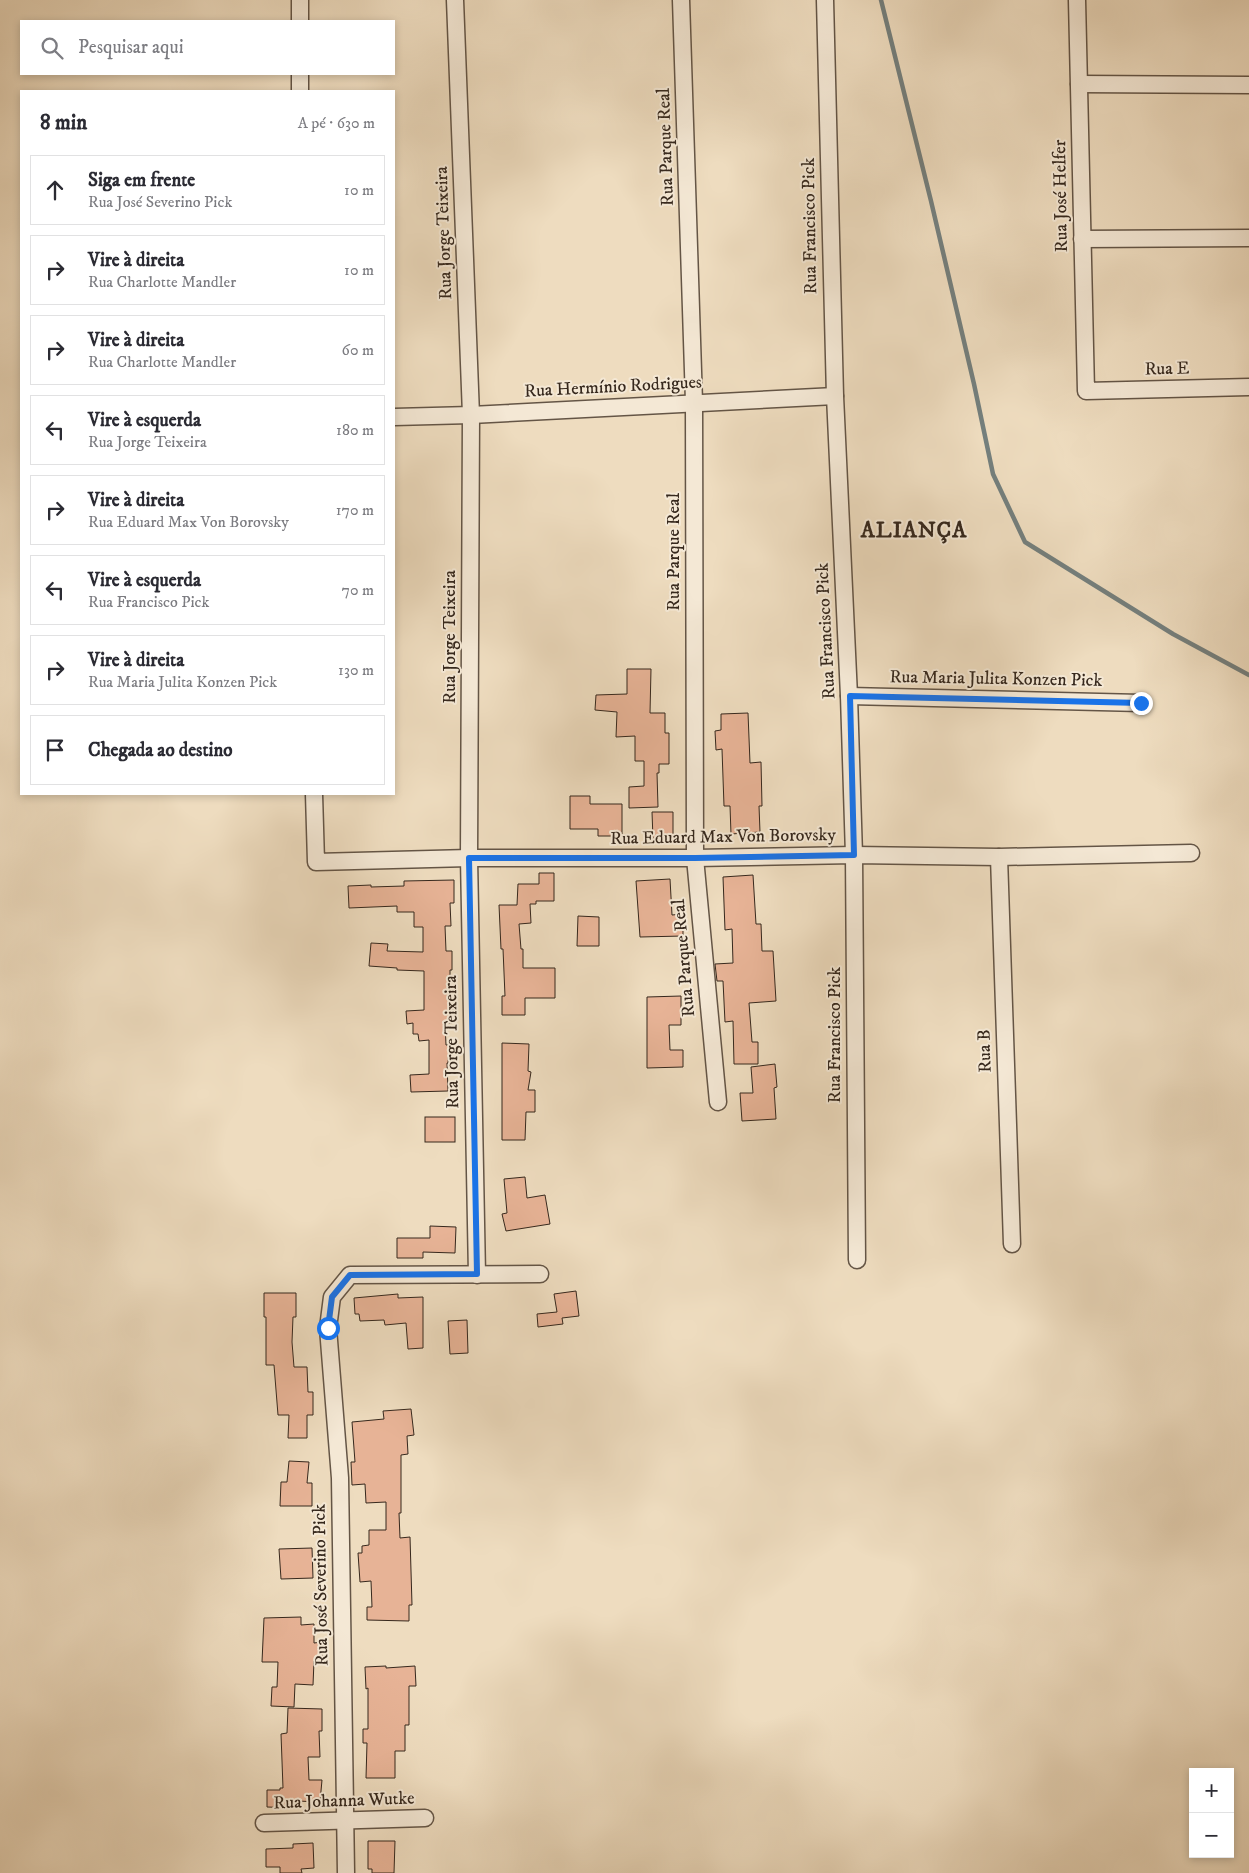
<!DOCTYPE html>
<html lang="pt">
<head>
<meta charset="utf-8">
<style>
  body { margin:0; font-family:"IM FELL DW Pica",serif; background:#f7f7f7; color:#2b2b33 }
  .controls { position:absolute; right:15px; bottom:15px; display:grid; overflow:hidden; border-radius:0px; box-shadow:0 2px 8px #0003 }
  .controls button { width:45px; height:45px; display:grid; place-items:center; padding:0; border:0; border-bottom:1px solid #e1e1e2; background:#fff; color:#2b2b33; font:25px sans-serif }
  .stop { position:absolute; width:15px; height:15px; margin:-11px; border:4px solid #1a73e8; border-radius:50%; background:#fff }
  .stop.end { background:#1a73e8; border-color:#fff; box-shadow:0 1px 5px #0008 }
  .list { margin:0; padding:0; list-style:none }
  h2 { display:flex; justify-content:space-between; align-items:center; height:65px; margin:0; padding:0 20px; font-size:21px }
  h2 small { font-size:16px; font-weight:400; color:#7c7c81 }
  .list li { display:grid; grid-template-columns:32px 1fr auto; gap:15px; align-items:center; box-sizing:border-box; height:70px; margin:0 10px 10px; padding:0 10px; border:1px solid #e1e1e2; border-radius:0px }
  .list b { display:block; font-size:19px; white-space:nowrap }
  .list p { margin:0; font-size:16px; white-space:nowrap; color:#7c7c81 }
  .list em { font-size:16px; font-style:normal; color:#7c7c81 }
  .icon { flex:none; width:28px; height:28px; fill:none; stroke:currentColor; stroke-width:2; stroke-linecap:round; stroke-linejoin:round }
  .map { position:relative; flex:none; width:1249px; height:1873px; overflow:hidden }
  .search { position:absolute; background:#fff; box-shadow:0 2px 8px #0003; left:20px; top:20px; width:375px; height:55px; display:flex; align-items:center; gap:12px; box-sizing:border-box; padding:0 18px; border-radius:0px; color:#7c7c81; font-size:19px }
  .panel { position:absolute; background:#fff; box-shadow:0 2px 8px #0003; left:20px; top:90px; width:375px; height:705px; border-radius:0px }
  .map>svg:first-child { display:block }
</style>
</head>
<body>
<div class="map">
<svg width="1249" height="1873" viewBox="0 0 1249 1873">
  <rect width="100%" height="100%" fill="#eedcbf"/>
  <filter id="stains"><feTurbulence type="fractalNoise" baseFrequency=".004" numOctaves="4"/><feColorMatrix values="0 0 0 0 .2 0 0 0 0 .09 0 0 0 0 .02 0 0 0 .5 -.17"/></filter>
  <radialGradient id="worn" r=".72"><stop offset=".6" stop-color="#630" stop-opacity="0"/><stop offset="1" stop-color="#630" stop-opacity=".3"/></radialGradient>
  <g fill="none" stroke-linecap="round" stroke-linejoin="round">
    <!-- stream -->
    <polyline stroke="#747f7d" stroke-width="4.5" points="881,0 931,201 974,384 993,474 1025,542 1173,634 1249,675"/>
  </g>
  <!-- building -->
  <g fill="#e7b396" stroke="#36281d">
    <polygon points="627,669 651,669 650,713 665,713 665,733 669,733 669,764 659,764 659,773 657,773 658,807 629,808 629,787 644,786 644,761 635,761 635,736 616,737 617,712 595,710 596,695 627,694"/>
    <polygon points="748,713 750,763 761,762 762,806 759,806 760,832 731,834 730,806 724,806 722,749 716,750 715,731 721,730 721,714"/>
    <polygon points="570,796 590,796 590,804 622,804 622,836 598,836 598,829 570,829"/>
    <polygon points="652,812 673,812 673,838 653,839"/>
    <polygon points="539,873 554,873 554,901 536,901 536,904 530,904 531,923 519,924 521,949 523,949 523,968 555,968 555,998 525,998 525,1015 502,1015 502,996 505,996 503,949 501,949 499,905 517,905 518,884 539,884"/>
    <polygon points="753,875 756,924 761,924 762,951 773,951 776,1001 749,1003 752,1042 758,1042 758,1064 734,1064 733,1021 725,1022 723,981 717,981 715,964 733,963 732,929 725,930 723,877"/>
    <polygon points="670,879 672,915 683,914 683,936 640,937 636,881"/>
    <polygon points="454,880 454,903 450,903 451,926 445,926 446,951 452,951 452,970 450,970 450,1010 453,1009 453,1023 445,1023 446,1045 449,1045 448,1063 447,1063 448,1091 411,1092 410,1075 429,1074 429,1040 419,1041 418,1034 413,1034 413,1023 407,1024 406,1011 424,1010 424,971 397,970 397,968 369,966 371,943 388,944 387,951 423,952 423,927 414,927 414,912 397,912 397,906 349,908 348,886 371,885 371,887 404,886 404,881"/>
    <polygon points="578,916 599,917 599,946 577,946"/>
    <polygon points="681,996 681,1025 669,1025 670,1050 683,1050 683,1067 647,1068 647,997"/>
    <polygon points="502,1043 529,1044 528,1071 531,1072 528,1090 535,1090 535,1112 526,1112 525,1140 502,1140"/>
    <polygon points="775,1064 777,1087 774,1088 776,1119 742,1121 740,1093 753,1093 751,1067"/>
    <rect x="425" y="1117" width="30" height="25"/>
    <polygon points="525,1177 527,1198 545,1195 550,1224 506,1231 502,1214 507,1213 504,1179"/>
    <polygon points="430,1226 456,1227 455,1253 423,1252 423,1258 397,1258 397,1238 430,1238"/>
    <polygon points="576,1291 579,1316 562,1318 563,1324 538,1327 537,1314 557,1312 554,1294"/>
    <polygon points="264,1293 296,1293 296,1317 293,1317 292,1342 294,1367 307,1367 308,1392 313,1392 313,1415 307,1415 307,1438 288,1438 289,1415 278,1415 274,1365 266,1365 266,1317 264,1317"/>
    <polygon points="398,1294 398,1298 423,1297 423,1348 408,1349 406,1323 385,1325 384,1320 360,1321 359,1314 355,1314 354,1298"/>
    <polygon points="467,1320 468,1353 450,1354 448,1321"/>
    <polygon points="411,1409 414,1435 407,1436 408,1454 401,1455 401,1513 399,1513 400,1538 410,1537 412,1605 409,1605 409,1621 367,1620 367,1607 372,1607 371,1581 360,1582 358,1553 362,1553 362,1546 369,1545 369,1530 386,1530 386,1502 366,1503 365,1484 352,1485 351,1462 355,1462 352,1422 384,1419 383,1411"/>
    <polygon points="289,1461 309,1462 307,1483 312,1483 312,1506 280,1506 281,1482 287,1482"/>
    <polygon points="312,1548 313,1578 281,1579 279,1549"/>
    <polygon points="301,1617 301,1625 314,1624 314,1643 322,1642 322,1661 314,1661 313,1685 295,1684 294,1707 271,1706 272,1687 277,1687 278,1662 262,1662 264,1618"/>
    <polygon points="386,1666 386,1668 415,1666 416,1686 409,1686 409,1725 405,1725 405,1751 395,1751 395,1778 366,1778 367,1743 363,1743 363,1729 368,1729 368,1688 366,1689 365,1667"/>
    <polygon points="288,1708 322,1709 322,1731 319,1731 320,1757 308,1757 309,1780 322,1780 320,1802 297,1801 297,1808 267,1807 267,1790 280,1790 280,1788 283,1788 281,1734 287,1733"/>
    <polygon points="368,1841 395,1841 394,1873 372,1873 372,1869 368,1869"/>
    <polygon points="313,1843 314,1868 301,1869 302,1873 280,1873 280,1867 266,1867 266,1849 293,1848 293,1844"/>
  </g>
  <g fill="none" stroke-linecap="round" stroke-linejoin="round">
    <!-- street casing -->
    <g stroke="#645546" stroke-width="19">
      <g id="street">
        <polyline points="300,0 300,21"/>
        <polyline points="455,0 471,415 469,858 477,1275"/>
        <polyline points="681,0 694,402 695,858 718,1102"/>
        <polyline points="825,0 835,396 849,696 854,855 857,1260"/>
        <polyline points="1077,0 1086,391 1249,387"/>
        <polyline points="300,74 300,91"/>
        <polyline points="1079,84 1249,85"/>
        <polyline points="1082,239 1249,238"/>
        <polyline points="394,417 471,415 835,396"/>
        <polyline points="849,696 1141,703"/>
        <polyline points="314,794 316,862 469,858 695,858 854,855 999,857 1191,853"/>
        <polyline points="999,857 1012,1244"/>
        <polyline points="264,1823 425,1818"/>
        <polyline points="346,1873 340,1478 328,1328 332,1297 350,1275 540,1274"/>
      </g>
    </g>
    <!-- street -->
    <use href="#street" stroke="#f4e8d5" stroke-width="16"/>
  </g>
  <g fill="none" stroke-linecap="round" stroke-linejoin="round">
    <!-- route -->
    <polyline stroke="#1a73e8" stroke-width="6" points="328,1328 332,1297 350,1275 477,1274 469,858 695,858 854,855 850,696 1141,703"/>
  </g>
  <g text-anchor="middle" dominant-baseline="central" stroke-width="4" stroke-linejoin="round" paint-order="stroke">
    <!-- street labels -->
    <g font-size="18" fill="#36281d" stroke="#f4e8d5">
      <text transform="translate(666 147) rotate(-92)">Rua Parque Real</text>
      <text transform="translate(1061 196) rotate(-91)">Rua José Helfer</text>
      <text transform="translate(810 226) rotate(-91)">Rua Francisco Pick</text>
      <text transform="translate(444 233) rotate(-92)">Rua Jorge Teixeira</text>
      <text transform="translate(1167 369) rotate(-1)">Rua E</text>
      <text transform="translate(613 387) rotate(-3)">Rua Hermínio Rodrigues</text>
      <text transform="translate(674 552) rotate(-90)">Rua Parque Real</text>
      <text transform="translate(826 631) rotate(-93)">Rua Francisco Pick</text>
      <text transform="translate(450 637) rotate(-90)">Rua Jorge Teixeira</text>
      <text transform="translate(996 679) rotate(1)">Rua Maria Julita Konzen Pick</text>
      <text transform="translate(723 837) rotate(-1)">Rua Eduard Max Von Borovsky</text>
      <text transform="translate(684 958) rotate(-95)">Rua Parque Real</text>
      <text transform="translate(835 1035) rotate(-90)">Rua Francisco Pick</text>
      <text transform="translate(452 1042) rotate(-91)">Rua Jorge Teixeira</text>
      <text transform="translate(985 1051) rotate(-92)">Rua B</text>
      <text transform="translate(321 1585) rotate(-91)">Rua José Severino Pick</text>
      <text transform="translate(344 1801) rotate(-2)">Rua Johanna Wutke</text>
    </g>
    <!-- district labels -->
    <g font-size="22" font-weight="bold" letter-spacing="1" fill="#36281d" stroke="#f4e8d5">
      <text x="914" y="530">ALIANÇA</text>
    </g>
  </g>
  <rect width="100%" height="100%" filter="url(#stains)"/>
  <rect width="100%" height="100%" fill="url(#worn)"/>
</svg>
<div class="controls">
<button>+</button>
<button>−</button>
</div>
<div class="stop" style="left:328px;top:1328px"></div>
<div class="stop end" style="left:1141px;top:703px"></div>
<div class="search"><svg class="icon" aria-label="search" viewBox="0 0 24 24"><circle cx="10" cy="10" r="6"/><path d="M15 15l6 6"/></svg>Pesquisar aqui</div>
<section class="panel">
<h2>8 min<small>A pé · 630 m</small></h2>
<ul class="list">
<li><svg class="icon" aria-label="ahead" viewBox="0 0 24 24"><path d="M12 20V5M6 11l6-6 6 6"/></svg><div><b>Siga em frente</b><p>Rua José Severino Pick</p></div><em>10 m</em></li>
<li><svg class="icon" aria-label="right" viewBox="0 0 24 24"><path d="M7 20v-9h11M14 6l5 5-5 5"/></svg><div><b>Vire à direita</b><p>Rua Charlotte Mandler</p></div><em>10 m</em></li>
<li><svg class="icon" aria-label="right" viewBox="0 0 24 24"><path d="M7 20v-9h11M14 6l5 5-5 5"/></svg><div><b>Vire à direita</b><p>Rua Charlotte Mandler</p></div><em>60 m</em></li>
<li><svg class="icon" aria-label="left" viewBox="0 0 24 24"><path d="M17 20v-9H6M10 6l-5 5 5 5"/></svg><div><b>Vire à esquerda</b><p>Rua Jorge Teixeira</p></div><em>180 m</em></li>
<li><svg class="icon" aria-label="right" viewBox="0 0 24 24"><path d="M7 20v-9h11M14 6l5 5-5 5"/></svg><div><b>Vire à direita</b><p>Rua Eduard Max Von Borovsky</p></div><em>170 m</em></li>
<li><svg class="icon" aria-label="left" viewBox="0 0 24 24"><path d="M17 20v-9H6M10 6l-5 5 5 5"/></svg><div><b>Vire à esquerda</b><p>Rua Francisco Pick</p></div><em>70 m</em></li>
<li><svg class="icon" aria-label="right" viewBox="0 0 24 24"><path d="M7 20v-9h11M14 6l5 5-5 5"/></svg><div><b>Vire à direita</b><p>Rua Maria Julita Konzen Pick</p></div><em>130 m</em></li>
<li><svg class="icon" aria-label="arrive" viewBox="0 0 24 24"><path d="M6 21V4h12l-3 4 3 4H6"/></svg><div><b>Chegada ao destino</b></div></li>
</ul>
</section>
</div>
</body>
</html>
